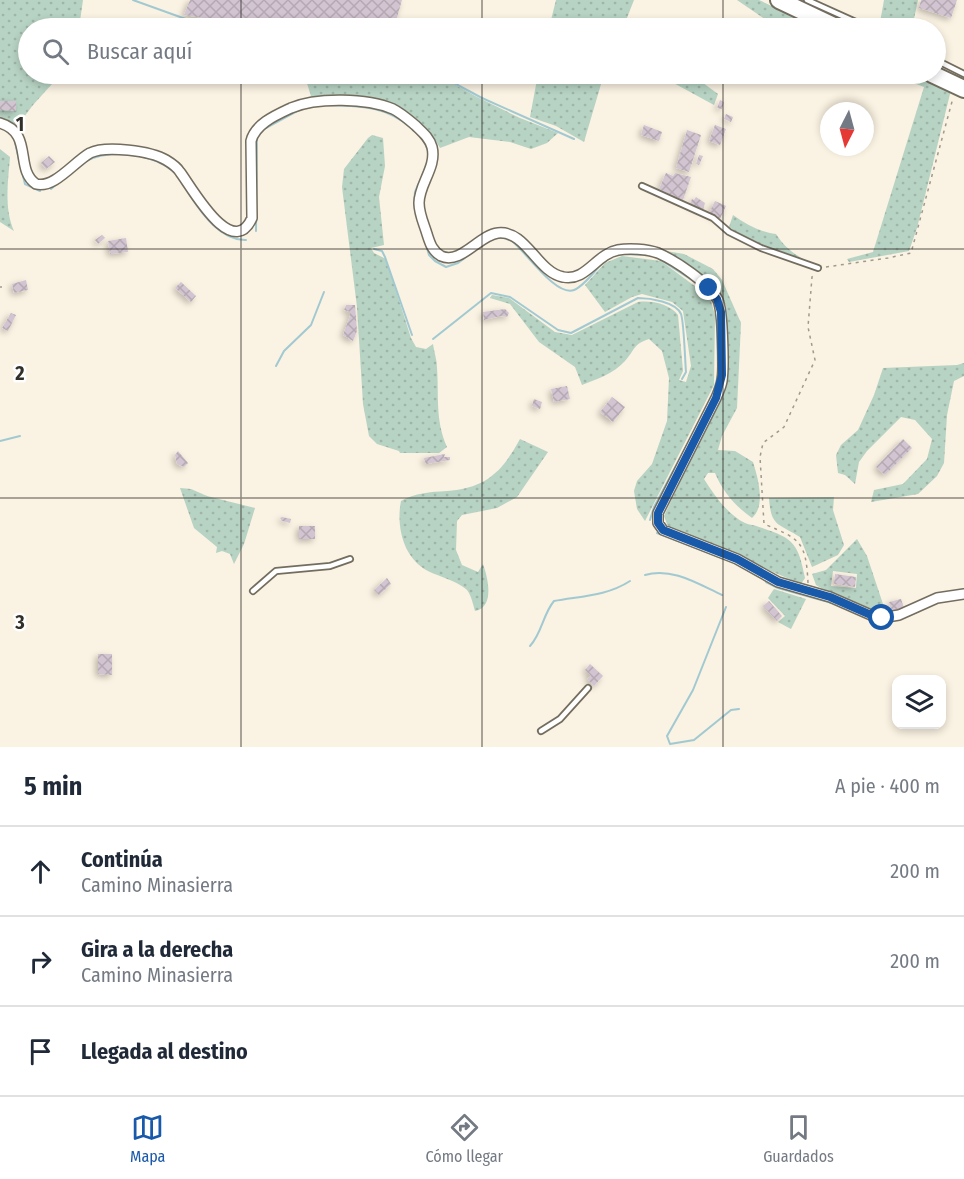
<!DOCTYPE html>
<html lang="es">
<head>
<meta charset="utf-8">
<style>
  body { margin:0; font-family:"Fira Sans Condensed",sans-serif; background:#f2f2f3; color:#1f2937 }
  .controls { position:absolute; right:18px; bottom:18px; display:grid; overflow:hidden; border-radius:12px; box-shadow:0 3px 9px #0003 }
  .controls button { width:54px; height:54px; display:grid; place-items:center; padding:0; border:0; border-bottom:2px solid #e0e1e3; background:#fff; color:#1f2937; font:30px sans-serif }
  .compass { position:absolute; left:820px; top:102px; width:54px; height:54px; border-radius:50%; background:#fff; box-shadow:0 3px 9px #0003; rotate:186deg }
  .stop { position:absolute; width:18px; height:18px; margin:-14px; border:4px solid #1959aa; border-radius:50%; background:#fff }
  .stop.end { background:#1959aa; border-color:#fff; box-shadow:0 2px 6px #0008 }
  .list { margin:0; padding:0; list-style:none }
  h2 { display:flex; justify-content:space-between; align-items:center; height:78px; margin:0; padding:0 24px; font-size:26px }
  h2 small { font-size:20px; font-weight:400; color:#747a83 }
  .list li { display:grid; grid-template-columns:39px 1fr auto; gap:18px; align-items:center; box-sizing:border-box; height:90px; padding:0 24px; border-top:2px solid #e0e1e3 }
  .list b { display:block; font-size:22px; white-space:nowrap }
  .list p { margin:0; font-size:20px; white-space:nowrap; color:#747a83 }
  .list em { font-size:20px; font-style:normal; color:#747a83 }
  .icon { flex:none; width:33px; height:33px; fill:none; stroke:currentColor; stroke-width:2; stroke-linecap:round; stroke-linejoin:round }
  .map { position:relative; flex:none; width:964px; height:747px; overflow:hidden }
  .search { position:absolute; background:#fff; box-shadow:0 3px 9px #0003; left:18px; right:18px; top:18px; height:66px; display:flex; align-items:center; gap:15px; box-sizing:border-box; padding:0 21px; border-radius:33px; color:#747a83; font-size:22px }
  .sheet { height:348px; background:#fff }
  nav { display:flex; justify-content:space-around; align-items:center; box-sizing:border-box; height:84px; border-top:2px solid #e0e1e3; background:#fff; font-size:16px; color:#747a83 }
  nav a { display:grid; justify-items:center; gap:3px }
  nav .on { color:#1959aa }
  .map>svg:first-child { display:block }
</style>
</head>
<body>
<div class="map">
<svg width="964" height="747" viewBox="0 0 964 747">
  <defs>
    <pattern id="grass-dots" width="8" height="8" patternUnits="userSpaceOnUse" patternTransform="scale(1.5)"><rect width="8" height="8" fill="#b7d3c3"/><path d="M2 2h.1M6 6h.1" fill="none" stroke="#9eb5a8" stroke-width="1.8" stroke-linecap="round"/></pattern>
    <pattern id="building-cross-hatch" width="8" height="8" patternUnits="userSpaceOnUse" patternTransform="scale(1.5)"><rect width="8" height="8" fill="#d2c4d1"/><path d="M0 0l8 8M0 8l8-8" fill="none" stroke="#b5a9b3"/></pattern>
    <filter id="shadow"><feDropShadow dx="-2.5" dy="2.5" stdDeviation="3" flood-color="#0004"/></filter>
  </defs>
  <rect width="100%" height="100%" fill="#faf2e2"/>
  <!-- grass -->
  <g fill="url(#grass-dots)" fill-rule="evenodd">
    <polygon points="0,0 83,0 79,28 28,28 28,74 61,74 33,105 18,125 0,118 0,110 16,110 16,101 0,101"/>
    <polygon points="556,0 634,0 623,28 549,28"/>
    <polygon points="737,0 759,0 819,28 794,28 769,22"/>
    <polygon points="884,0 918,0 912,28 879,28"/>
    <path d="M 304,74 L 436,74 L 477,97 L 520,118 L 558,133 L 547,143 L 531,149 L 510,142 L 469,137 L 440,148 C 410,94 364,98 311,96 Z"/>
    <polygon points="538,74 604,74 584,142 556,126 530,117"/>
    <polygon points="657,74 691,74 718,94 714,105"/>
    <polygon points="890,74 917,74 951,90 917,228 909,251 849,262 847,259 873,252 924,87"/>
    <path d="M 372,135 L 383,138 L 385,166 L 379,197 L 384,245 L 371,248 L 374,253 L 386,259 L 411,338 L 416,347 L 426,349 L 433,344 C 434,352 437,360 437,368 C 439,396 435,420 447,447 L 439,453 L 400,453 L 399,451 L 377,444 L 369,436 L 363,404 L 357,307 L 342,187 L 344,169 L 368,138 Z"/>
    <path d="M 0,149 L 10,157 C 8,182 4,208 14,231 L 0,222 Z"/>
    <path d="M 733,215 C 747,225 760,232 776,234 C 785,248 795,255 809,262 C 781,253 753,245 729,227 Z"/>
    <path d="M 666,251 L 684,254 L 713,269 L 722,280 L 741,323 L 737,408 L 722,436 L 718,450 L 735,451 L 753,462 C 758,478 766,506 752,518 C 735,506 723,492 715,473 L 708,473 L 704,479 C 714,495 728,515 745,523 C 749,525 755,525 759,527 C 794,538 798,543 805,578 L 801,584 L 668,527 L 664,516 L 702,434 L 725,391 L 727,339 L 726,305 L 714,286 Z"/>
    <path d="M 622,256 L 661,261 L 704,293 L 711,301 L 715,315 L 714,385 L 645,521 L 637,509 L 634,491 L 637,481 L 652,464 L 667,421 L 669,378 L 662,351 L 649,339 C 633,344 635,350 625,361 C 613,374 597,379 582,385 L 575,367 L 539,342 L 510,304 L 490,298 L 492,295 L 509,298 L 555,332 L 572,335 L 638,302 C 651,300 670,304 678,315 L 683,371 L 679,380 L 686,382 L 691,366 L 683,311 L 672,302 L 642,294 L 632,297 L 605,312 L 585,285 L 605,263 Z"/>
    <polygon points="964,363 964,376 954,381 947,415 944,463 937,476 918,494 871,502 874,490 903,484 927,459 932,439 915,420 901,417 867,451 859,462 855,484 845,475 838,473 836,455 841,445 858,430 874,395 883,368 957,365"/>
    <path d="M 520,439 L 548,452 L 517,497 L 497,508 L 462,515 L 457,521 L 456,550 L 462,565 L 478,572 L 483,564 C 488,578 495,607 475,611 C 473,604 471,594 466,589 C 455,580 440,577 428,571 C 403,558 396,526 401,501 C 415,493 430,492 447,491 C 486,488 502,472 520,439 Z"/>
    <polygon points="180,488 191,489 207,496 255,508 244,544 234,564 230,554 222,551 216,553 217,547 194,528"/>
    <path d="M 834,497 L 833,510 L 844,545 L 838,555 L 812,567 L 800,537 C 778,523 771,527 769,498 Z"/>
    <path d="M 857,539 L 867,556 L 886,613 L 879,614 L 853,601 L 831,594 L 816,585 L 812,574 L 826,570 ZM 833,571 L 857,574 L 856,588 L 831,586 Z"/>
    <polygon points="774,589 806,599 791,629 778,622 785,616 768,598"/>
  </g>
  <g fill="none" stroke-linecap="round" stroke-linejoin="round">
    <!-- stream -->
    <g stroke="#a1c9d2" stroke-width="2">
      <polyline points="133,0 194,22 231,28"/>
      <polyline points="437,74 482,98 574,139"/>
      <path d="M 325,105 C 358,106 385,105 411,128 C 419,135 425,140 428,151"/>
      <polyline points="15,142 19,160"/>
      <path d="M 86,161 C 111,148 153,154 174,172"/>
      <polyline points="428,162 415,192 414,204 429,255 435,261 446,267 458,263 473,252"/>
      <polyline points="21,168 25,184 40,191"/>
      <polyline points="51,189 58,183"/>
      <path d="M 189,194 C 202,214 221,241 246,240"/>
      <polyline points="256,231 257,138 264,129 299,110"/>
      <path d="M 495,238 L 504,238 L 512,241 C 526,252 556,297 574,290 C 584,286 595,271 602,263"/>
      <polyline points="374,249 382,251 385,257 412,335"/>
      <polyline points="623,254 647,255"/>
      <polyline points="658,258 701,286"/>
      <path d="M 433,339 L 491,293 L 510,297 L 558,330 L 571,333 L 638,298 C 650,298 676,302 681,314 C 684,322 685,361 686,372 L 682,379"/>
      <polyline points="276,366 284,351 311,325 324,292"/>
      <polyline points="713,394 718,375 717,317"/>
      <polyline points="0,441 20,436"/>
      <polyline points="650,520 654,507 687,445"/>
      <polyline points="657,533 719,557"/>
      <polyline points="733,562 759,577"/>
      <path d="M 645,575 C 672,567 698,584 722,595"/>
      <polyline points="766,582 778,588 832,603"/>
      <polyline points="726,607 693,690 667,736 670,744 694,740 731,710 739,709"/>
      <polyline points="908,616 919,611"/>
      <path d="M 530,646 C 542,633 543,614 554,601 C 581,596 607,596 630,581"/>
    </g>
  </g>
  <!-- building -->
  <g fill="url(#building-cross-hatch)" filter="url(#shadow)">
    <polygon points="190,0 402,0 394,28 271,28 184,15"/>
    <polygon points="921,0 957,0 951,18 919,8"/>
    <polygon points="720,100 724,102 722,109 717,108"/>
    <polygon points="0,101 16,101 16,111 0,110"/>
    <polygon points="726,114 733,117 731,122 724,119"/>
    <polygon points="644,125 662,132 659,141 641,135"/>
    <polygon points="715,125 726,129 720,145 709,141"/>
    <polygon points="687,130 701,135 689,172 676,168"/>
    <polygon points="699,155 703,156 699,165 696,164"/>
    <polygon points="49,156 55,162 46,169 41,163"/>
    <polygon points="666,173 673,176 675,173 691,177 683,200 659,189"/>
    <polygon points="696,197 705,203 703,210 690,204 692,199 694,200"/>
    <polygon points="715,201 726,206 720,219 709,213"/>
    <polygon points="102,235 105,238 98,244 95,240"/>
    <polygon points="126,238 128,252 110,254 108,241"/>
    <polygon points="26,280 28,290 14,293 12,284"/>
    <polygon points="181,282 196,296 191,302 175,288"/>
    <polygon points="346,305 355,305 357,331 353,341 343,335 350,316 350,312 344,310"/>
    <polygon points="505,309 509,313 507,317 501,316 484,320 483,312"/>
    <polygon points="11,313 16,315 8,331 2,328"/>
    <polygon points="567,386 570,399 554,402 551,389"/>
    <polygon points="612,397 625,407 613,422 600,412"/>
    <polygon points="534,399 542,402 540,409 532,406"/>
    <polygon points="903,439 912,448 885,475 876,467"/>
    <polygon points="178,451 188,463 184,467 177,464 175,455"/>
    <polygon points="445,454 444,457 450,457 450,460 426,464 424,458"/>
    <polygon points="282,517 291,519 290,523 282,521 280,518"/>
    <rect x="299" y="526" width="16" height="13"/>
    <polygon points="835,574 856,577 855,587 834,584"/>
    <polygon points="387,578 391,584 379,595 374,590"/>
    <polygon points="901,599 904,608 891,611 889,602"/>
    <polygon points="769,601 782,616 777,621 763,606"/>
    <polygon points="98,654 112,654 112,675 98,674"/>
    <polygon points="590,664 603,676 594,686 587,679 591,676 585,670"/>
  </g>
  <g fill="none" stroke-linecap="round" stroke-linejoin="round">
    <!-- lane casing -->
    <g stroke="#736d5f" stroke-width="8">
      <g id="lane">
        <polyline points="807,0 869,28"/>
        <polyline points="936,60 964,74"/>
        <polyline points="642,186 713,218 729,232 761,248 818,268"/>
        <polyline points="253,591 276,571 330,566 350,559"/>
        <polyline points="541,731 560,719 588,688"/>
      </g>
    </g>
    <!-- street casing -->
    <g stroke="#736d5f" stroke-width="12">
      <path id="street" d="M 0,123 C 34,133 14,169 36,184 C 54,189 74,162 90,153 C 106,145 151,151 166,160 C 171,163 177,167 180,172 C 191,186 232,262 252,218 L 251,141 C 255,124 276,115 291,108 C 317,97 367,98 393,109 C 401,113 409,120 415,125 C 422,132 429,137 432,147 C 437,167 419,184 419,203 C 419,214 424,224 427,234 C 430,243 432,251 441,256 C 461,265 479,235 498,233 C 526,230 537,272 563,277 C 586,282 596,254 618,250 C 629,248 647,249 658,253 C 676,261 709,283 718,300 C 723,312 724,368 722,381 C 721,387 718,393 716,398 L 658,513 L 658,523 L 663,530 L 737,559 L 778,582 L 830,597 L 871,615 L 881,618 L 899,615 L 937,598 L 964,594"/>
    </g>
    <!-- highway casing -->
    <g stroke="#736d5f" stroke-width="20">
      <g id="highway">
        <polyline points="779,0 838,28"/>
        <polyline points="932,74 964,89"/>
      </g>
    </g>
    <!-- path -->
    <g stroke="#a09a8e" stroke-width="1.5" stroke-dasharray="3 4.5" stroke-linecap="butt">
      <polyline points="826,267 888,258 911,253 953,98"/>
      <polyline points="0,287 2,287"/>
      <path d="M 808,583 C 806,541 800,539 764,524 L 760,457 L 763,443 L 784,427 L 815,360 L 808,327 L 812,277 L 815,273"/>
    </g>
    <!-- lane -->
    <use href="#lane" stroke="#fff" stroke-width="4.5"/>
    <!-- street -->
    <use href="#street" stroke="#fff" stroke-width="9"/>
    <!-- highway -->
    <use href="#highway" stroke="#fff" stroke-width="16"/>
  </g>
  <g fill="none" stroke-linecap="round" stroke-linejoin="round">
    <!-- route -->
    <polyline stroke="#1959aa" stroke-width="8" points="709,288 717,299 721,312 722,375 716,398 658,513 658,523 663,530 737,559 778,582 830,597 871,615 882,618"/>
  </g>
  <!-- grid -->
  <path fill="none" stroke="#322f29" stroke-width="1.5" stroke-opacity="0.55" d="M 241,0 L 241,28M 482,0 L 482,28M 723,0 L 723,28M 241,74 L 241,747M 482,74 L 482,747M 723,74 L 723,747M 0,249 L 964,249M 0,498 L 964,498"/>
  <g font-size="20" text-anchor="middle" font-weight="bold" fill="#322f29" stroke="#fff" stroke-width="5" stroke-linejoin="round" paint-order="stroke">
    <text x="20" y="131">1</text>
    <text x="20" y="380">2</text>
    <text x="20" y="629">3</text>
  </g>
</svg>
<div class="controls">
<button><svg class="icon" aria-label="layers" viewBox="0 0 24 24"><path d="M12 4l9 5-9 5-9-5zM3 14l9 5 9-5"/></svg></button>
</div>
<svg class="compass" viewBox="-18 -18 36 36"><path d="M0-13l5 13h-10z" fill="#e53935"/><path d="M0 13l5-13h-10z" fill="#747a83"/></svg>
<div class="stop" style="left:882px;top:618px"></div>
<div class="stop end" style="left:709px;top:288px"></div>
<div class="search"><svg class="icon" aria-label="search" viewBox="0 0 24 24"><circle cx="10" cy="10" r="6"/><path d="M15 15l6 6"/></svg>Buscar aquí</div>
</div>
<section class="sheet">
<h2>5 min<small>A pie · 400 m</small></h2>
<ul class="list">
<li><svg class="icon" aria-label="ahead" viewBox="0 0 24 24"><path d="M12 20V5M6 11l6-6 6 6"/></svg><div><b>Continúa</b><p>Camino Minasierra</p></div><em>200 m</em></li>
<li><svg class="icon" aria-label="right" viewBox="0 0 24 24"><path d="M7 20v-9h11M14 6l5 5-5 5"/></svg><div><b>Gira a la derecha</b><p>Camino Minasierra</p></div><em>200 m</em></li>
<li><svg class="icon" aria-label="arrive" viewBox="0 0 24 24"><path d="M6 21V4h12l-3 4 3 4H6"/></svg><div><b>Llegada al destino</b></div></li>
</ul>
</section>
<nav>
<a class="on"><svg class="icon" aria-label="map" viewBox="0 0 24 24"><path d="M3 6l6-2 6 2 6-2v14l-6 2-6-2-6 2zM9 4v14M15 6v14"/></svg>Mapa</a>
<a><svg class="icon" aria-label="directions" viewBox="0 0 24 24"><path d="M12 3l9 9-9 9-9-9zM9 14v-3h6M13 9l2 2-2 2"/></svg>Cómo llegar</a>
<a><svg class="icon" aria-label="saved" viewBox="0 0 24 24"><path d="M7 4h10v16l-5-4-5 4z"/></svg>Guardados</a>
</nav>
</body>
</html>
